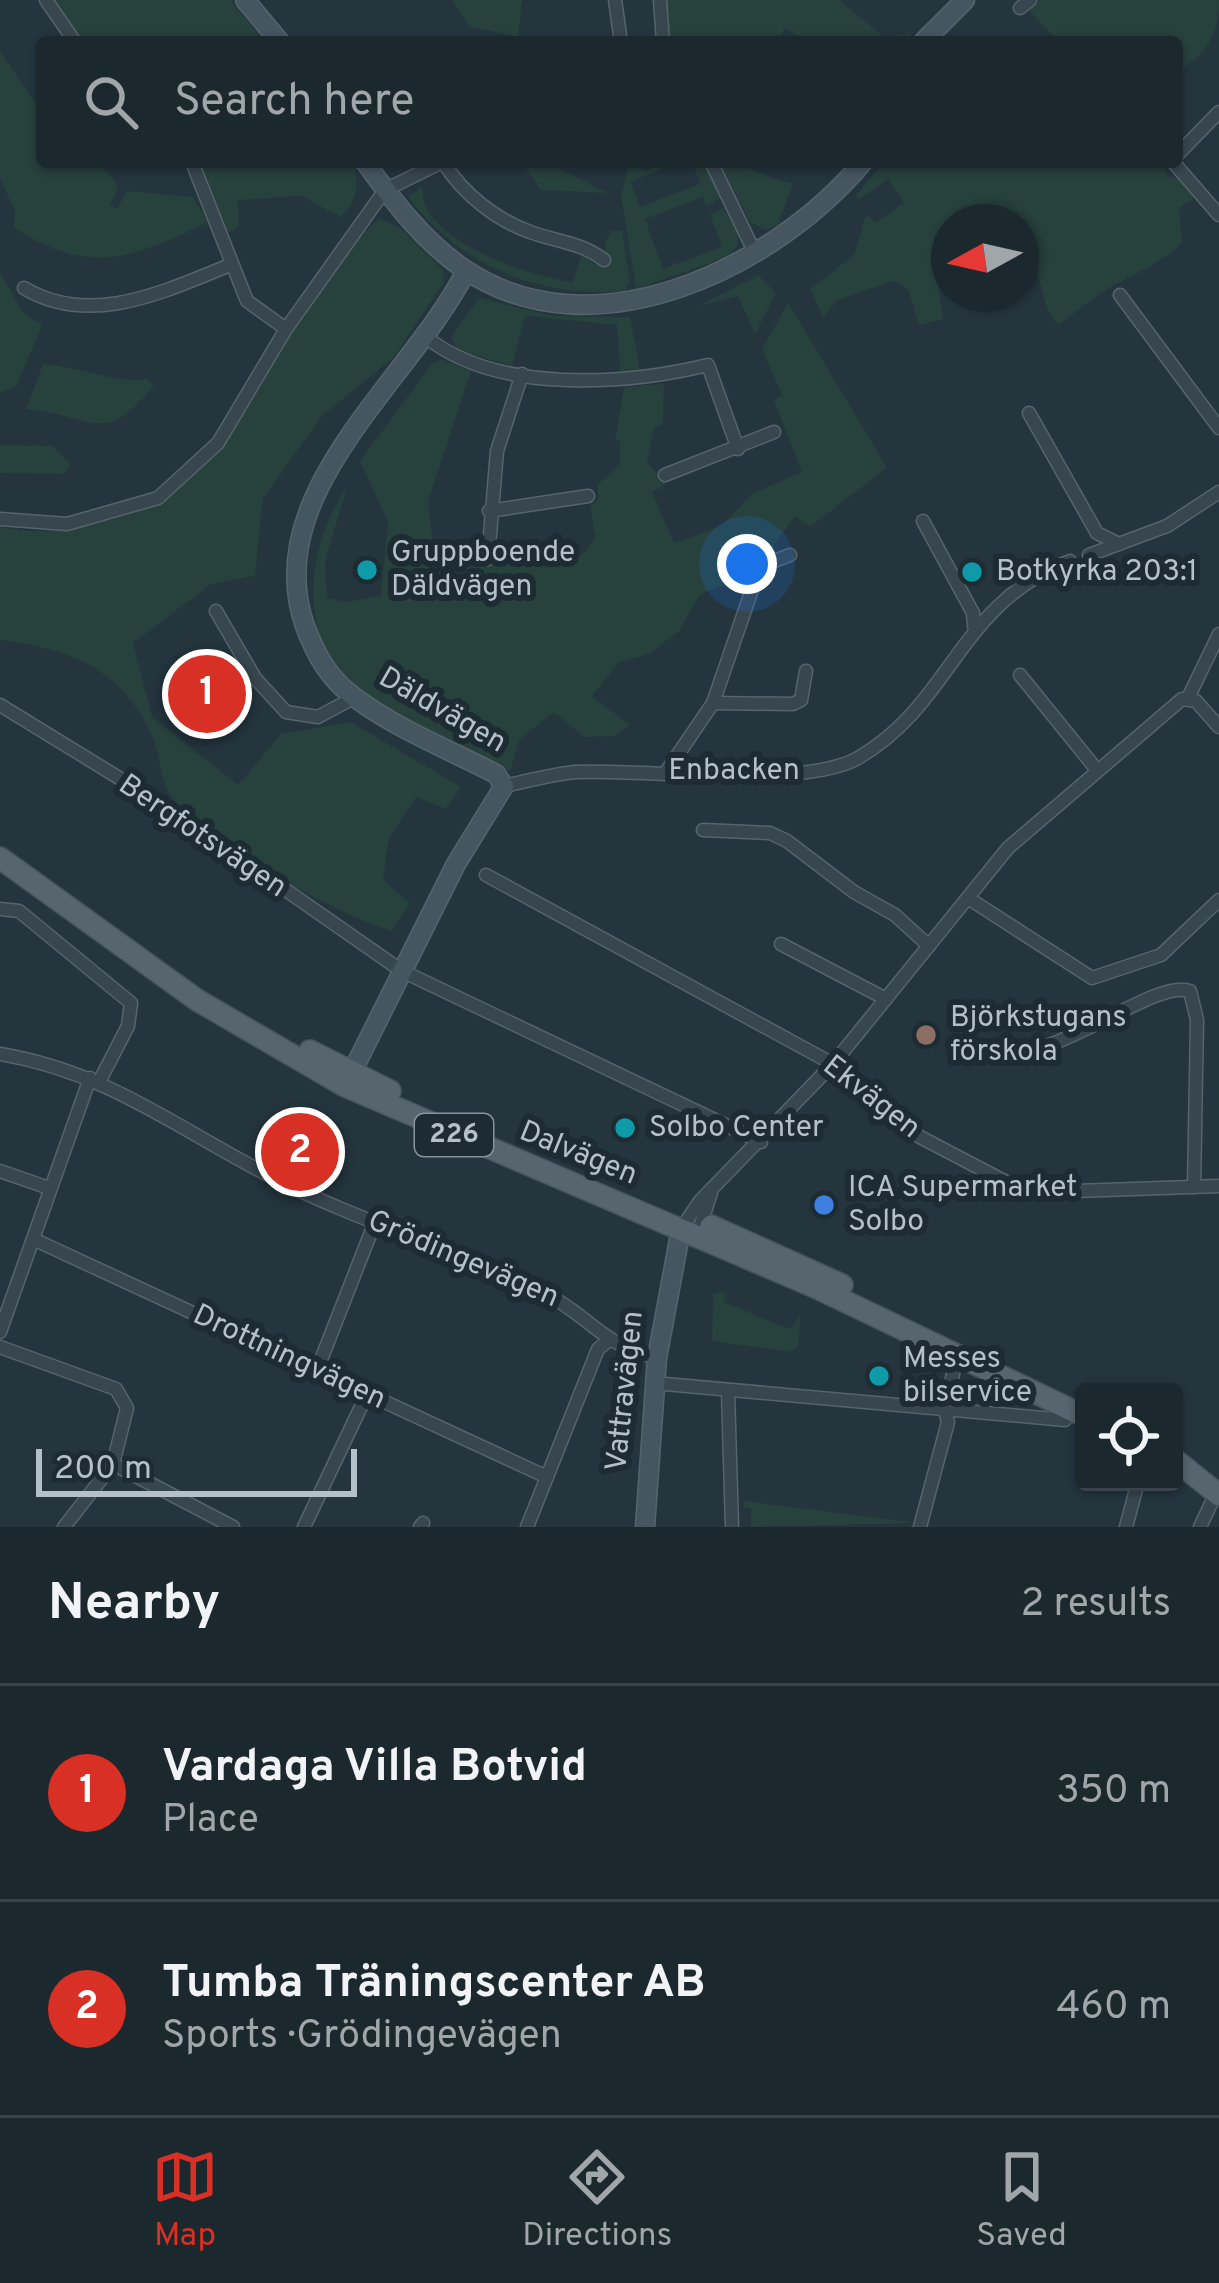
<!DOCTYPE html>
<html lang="en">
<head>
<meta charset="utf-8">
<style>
  body { margin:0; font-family:Overpass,sans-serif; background:#28343a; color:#f1f3f6 }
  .controls { position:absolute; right:36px; bottom:36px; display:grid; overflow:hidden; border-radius:12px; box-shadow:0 3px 9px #0004 }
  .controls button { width:108px; height:108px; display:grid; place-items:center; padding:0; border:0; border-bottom:3px solid #39444a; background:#1b282e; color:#f1f3f6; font:60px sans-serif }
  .compass { position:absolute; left:931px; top:204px; width:108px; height:108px; border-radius:50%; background:#1b282e; box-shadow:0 3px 9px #0004; rotate:262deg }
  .scale { position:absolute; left:36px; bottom:30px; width:321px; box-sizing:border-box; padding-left:12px; border:6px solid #b4c1c9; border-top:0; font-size:33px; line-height:42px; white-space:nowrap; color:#b4c1c9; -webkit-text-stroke:9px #1d2b33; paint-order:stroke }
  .you { position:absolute; left:747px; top:564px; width:42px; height:42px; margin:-30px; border:9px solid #fff; border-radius:50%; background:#1a73e8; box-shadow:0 0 0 18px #1a73e833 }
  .badge { display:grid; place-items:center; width:78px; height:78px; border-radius:50%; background:#d93025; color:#fff; font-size:39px; font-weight:700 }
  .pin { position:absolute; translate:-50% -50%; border:6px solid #fff; box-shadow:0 3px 12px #0006 }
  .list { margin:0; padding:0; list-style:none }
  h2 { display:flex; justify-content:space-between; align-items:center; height:156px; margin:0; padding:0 48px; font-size:51px }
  h2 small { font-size:39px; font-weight:400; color:#a0a6aa }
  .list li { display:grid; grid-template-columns:78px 1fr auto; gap:36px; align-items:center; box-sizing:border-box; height:216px; padding:0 48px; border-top:3px solid #39444a }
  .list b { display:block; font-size:45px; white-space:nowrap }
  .list p { margin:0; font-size:39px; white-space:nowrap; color:#a0a6aa }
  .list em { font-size:39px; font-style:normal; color:#a0a6aa }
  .icon { flex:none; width:66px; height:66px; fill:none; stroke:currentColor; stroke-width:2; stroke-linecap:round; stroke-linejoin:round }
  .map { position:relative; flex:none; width:1219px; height:1527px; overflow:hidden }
  .search { position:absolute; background:#1b282e; box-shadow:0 3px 9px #0004; left:36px; right:36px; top:36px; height:132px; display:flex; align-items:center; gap:30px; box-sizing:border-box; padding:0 42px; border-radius:12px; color:#a0a6aa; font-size:45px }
  .sheet { height:588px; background:#1b282e }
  nav { display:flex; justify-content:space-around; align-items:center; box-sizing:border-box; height:168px; border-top:3px solid #39444a; background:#1b282e; font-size:33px; color:#a0a6aa }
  nav a { display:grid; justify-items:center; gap:6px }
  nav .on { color:#d93025 }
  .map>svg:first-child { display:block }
</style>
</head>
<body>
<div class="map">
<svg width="1219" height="1527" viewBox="0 0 1219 1527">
  <rect width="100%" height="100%" fill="#24353e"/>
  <!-- green -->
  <g fill="#27413d">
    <polygon points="53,0 230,0 265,42 84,42"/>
    <polygon points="452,0 522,0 518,37 470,27"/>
    <polygon points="666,0 839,0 884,37 911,33 906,42 805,42 786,28 775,42 669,42"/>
    <path d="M 1040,0 L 1219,0 C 1219,34 1207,55 1177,71 L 1177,42 L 1058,42 L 1029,10 Z"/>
    <path d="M 0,52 L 42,112 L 42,162 C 72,162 106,155 118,189 L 110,205 L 117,209 L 127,191 L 193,197 L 208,222 C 132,259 90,276 14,228 L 15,211 L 0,179 Z"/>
    <path d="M 199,162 L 354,162 C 359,181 357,205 340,217 L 302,196 L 238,200 L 239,227 L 225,234 Z"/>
    <polygon points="521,162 547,162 607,193 541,190"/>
    <polygon points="630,162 645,171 666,162 667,167 630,182 640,207 700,184 692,162 703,162 721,198 706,205 703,197 645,219 663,269 722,247 710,214 723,208 738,233 738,244 729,256 636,289 621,195"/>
    <path d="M 719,162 C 742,162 768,179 793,184 L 778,225 L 765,230 L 749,221 Z"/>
    <path d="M 884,162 L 1160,162 L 1168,176 L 1185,180 L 1197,196 L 1179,208 L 1182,243 C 1158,266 1132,274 1106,290 C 1089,300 1074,314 1058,325 C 1040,304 1043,283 1032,257 L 1021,258 L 1021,222 L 949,222 L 949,276 L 938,282 L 943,319 L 919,325 L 908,289 L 893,281 L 837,300 L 823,317 L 810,289 L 854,255 L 865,218 L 869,215 L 875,223 L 904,203 L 888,179 L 858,200 L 856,195 Z"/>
    <path d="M 421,187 C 424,191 422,196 424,201 C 436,244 534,278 573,282 L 582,253 L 594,264 L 607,263 L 605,243 L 611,231 L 622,230 L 630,282 L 625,291 C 540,299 459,265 408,197 Z"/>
    <path d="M 380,218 L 401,229 L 443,270 L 444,283 L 393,358 L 321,417 L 263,498 L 255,576 L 211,584 L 133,643 L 152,717 L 238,785 L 281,734 L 351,722 L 461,787 L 446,809 L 416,797 L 389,838 L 383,880 L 410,903 L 392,931 C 339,916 207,843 173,799 C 160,784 161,756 153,738 C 123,669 70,649 0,640 L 0,527 C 35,535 66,530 101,522 C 256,489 271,310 380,218 Z"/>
    <polygon points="0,272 23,313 42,325 16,387 0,393"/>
    <polygon points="758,275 776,293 755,334 738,296 699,306"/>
    <polygon points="479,298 554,316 630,317 640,370 620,372 617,325 525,316 512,366 457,350 451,337"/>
    <path d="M 788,303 L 887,468 L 810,527 L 795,516 L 753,575 L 700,594 L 679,631 L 649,654 L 619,662 L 592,696 L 630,725 L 615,736 L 584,737 L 554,712 L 520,739 L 510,771 C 474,757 367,702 343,675 C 296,623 310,539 347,487 L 325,561 L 327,598 L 347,602 L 381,596 L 388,522 L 360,461 L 432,364 L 441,359 L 471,371 L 428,501 L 436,569 L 584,553 L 595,538 L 590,505 L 598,500 L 598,484 L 620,465 L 620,441 L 615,441 L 624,387 L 664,384 L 663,424 L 654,428 L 647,463 L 666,484 L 652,492 L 674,543 L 721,526 L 753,493 L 802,472 L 774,400 L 782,395 L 762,349 Z"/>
    <path d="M 43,364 C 77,366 117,384 147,379 L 154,386 C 101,449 94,415 26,409 Z"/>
    <polygon points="0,445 53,446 70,464 64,474 0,473"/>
    <polygon points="725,1292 724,1302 789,1329 801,1315 798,1346 791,1352 712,1341 713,1293"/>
    <polygon points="744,1501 918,1523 751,1527 751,1509 743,1508"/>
  </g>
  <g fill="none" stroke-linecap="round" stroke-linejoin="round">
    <!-- street casing -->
    <g stroke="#56646c" stroke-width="15">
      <g id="street">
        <polyline points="46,0 75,42"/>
        <polyline points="615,0 621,42"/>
        <polyline points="660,0 663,42"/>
        <polyline points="1020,8 1030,0"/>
        <polyline points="1177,155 1219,112"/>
        <polyline points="192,162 247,301 286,329"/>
        <path d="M 443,162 C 463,194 497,221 533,233 C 559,242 582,243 604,260"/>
        <polyline points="711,162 755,253"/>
        <polyline points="1173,162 1219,215"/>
        <path d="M 24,288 C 91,328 165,291 230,265"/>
        <polyline points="1120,295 1219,428"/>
        <path d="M 426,337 C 497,394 625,385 708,365 L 738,449"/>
        <polyline points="1029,413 1097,533 1119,544"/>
        <polyline points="665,475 774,432"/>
        <polyline points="489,511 588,496"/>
        <polyline points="0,519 67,524 158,498 218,443 286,329 385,190 442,162"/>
        <polyline points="923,521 973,613 974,626"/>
        <polyline points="1089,555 1167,526 1219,492"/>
        <polyline points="488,559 497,451 522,374"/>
        <polyline points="216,611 255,678 286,712 318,717 355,697"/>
        <polyline points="1020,675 1097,770"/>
        <polyline points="1188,698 1219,634"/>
        <polyline points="713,703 756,578 764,565 790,555"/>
        <polyline points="0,705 168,808 402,971 761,1142"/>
        <polyline points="666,772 713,703 793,704 801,700 806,671"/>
        <path d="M 504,786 C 528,781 552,774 576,772 C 645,769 804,789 858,758 C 952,704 958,603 1070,561"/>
        <polyline points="703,830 770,833 787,841 854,892 895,915 929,946"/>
        <polyline points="486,875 833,1064 920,1137 1006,1182 1047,1192 1219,1186"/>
        <polyline points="968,898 1092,978 1161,955 1219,900"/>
        <polyline points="0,909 19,911 131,1003 128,1026 99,1082"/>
        <polyline points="781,944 886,999"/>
        <path d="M 0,1054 C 108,1072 178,1129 272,1177 C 359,1222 454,1248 541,1291 C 591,1316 599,1344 657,1358"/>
        <path d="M 978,1054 C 1050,1071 1151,978 1190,991 L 1197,1020 L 1194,1187"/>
        <polyline points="0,1171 49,1188"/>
        <polyline points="681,1229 700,1201 833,1064 1008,848 1182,699 1196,701 1219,727"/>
        <polyline points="697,1236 711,1193"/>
        <polyline points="33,1239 547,1477"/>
        <polyline points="0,1332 90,1078"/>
        <polyline points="0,1347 116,1389 127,1408 113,1464 233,1527"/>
        <polyline points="317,1370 375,1222"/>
        <polyline points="654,1383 1065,1420"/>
        <polyline points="728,1392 732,1527"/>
        <polyline points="64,1527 113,1464"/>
        <polyline points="304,1527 367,1394"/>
        <polyline points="420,1527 423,1523"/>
        <polyline points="527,1527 598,1349 608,1341"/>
        <polyline points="920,1527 948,1422 945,1410 957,1356"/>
        <polyline points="1126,1527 1138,1482"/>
        <polyline points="1200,1527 1216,1493"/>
      </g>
    </g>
    <!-- secondary casing -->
    <g stroke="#56646c" stroke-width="21">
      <g id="secondary">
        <polyline points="245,0 280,42"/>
        <polyline points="923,42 965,0"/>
        <path d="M 365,162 C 393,201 424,242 464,269 C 594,357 775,267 863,162"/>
        <path d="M 347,1082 L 456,864 L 504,786 L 496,774 C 446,748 386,725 343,688 C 324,670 314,650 305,626 C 258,493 411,380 466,271"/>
        <polyline points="645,1527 657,1358 681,1229"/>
      </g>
    </g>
    <!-- primary casing -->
    <g stroke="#44525a" stroke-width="24">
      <g id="primary">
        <polyline points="0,858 197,1000 345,1086 815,1287 1084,1416"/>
        <polyline points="310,1051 390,1091"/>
        <polyline points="711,1226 842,1285"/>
        <polyline points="1174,1459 1219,1495"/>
      </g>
    </g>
    <!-- street -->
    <use href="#street" stroke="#38464e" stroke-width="12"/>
    <!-- secondary -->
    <use href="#secondary" stroke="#465661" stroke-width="18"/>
    <!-- primary -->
    <use href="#primary" stroke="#56656e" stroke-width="21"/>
  </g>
  <!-- markers -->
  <g fill="#0f9aa8" stroke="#1d2b33" stroke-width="4.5">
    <circle cx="367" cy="570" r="12"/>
    <circle cx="972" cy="572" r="12"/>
    <circle cx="625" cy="1128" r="12"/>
    <circle cx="879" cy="1376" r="12"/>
  </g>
  <circle fill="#8d6e63" stroke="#1d2b33" stroke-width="4.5" cx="926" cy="1035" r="12"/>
  <circle fill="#3f7fe0" stroke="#1d2b33" stroke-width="4.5" cx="824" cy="1205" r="12"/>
  <g text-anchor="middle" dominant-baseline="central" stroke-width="12" stroke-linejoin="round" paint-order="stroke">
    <!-- shield labels -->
    <rect fill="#1d2b33" stroke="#87949c" stroke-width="3" x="415" y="1114" width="78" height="42" rx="9"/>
    <g font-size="27" font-weight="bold" fill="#b4c1c9">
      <text x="454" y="1135">226</text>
    </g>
    <!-- poi labels -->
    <g font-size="30" fill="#b4c1c9" stroke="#1d2b33" text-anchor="start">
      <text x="391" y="553">Gruppboende<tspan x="391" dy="34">Däldvägen</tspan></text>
      <text x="996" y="572">Botkyrka 203:1</text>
      <text x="950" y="1018">Björkstugans<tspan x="950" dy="34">förskola</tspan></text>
      <text x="649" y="1128">Solbo Center</text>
      <text x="848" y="1188">ICA Supermarket<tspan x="848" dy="34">Solbo</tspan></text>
      <text x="903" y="1359">Messes<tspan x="903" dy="34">bilservice</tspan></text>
    </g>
    <!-- street labels -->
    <g font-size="30" fill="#b4c1c9" stroke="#1d2b33">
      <text transform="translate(442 711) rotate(30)">Däldvägen</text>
      <text x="734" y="771">Enbacken</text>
      <text transform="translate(202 837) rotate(34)">Bergfotsvägen</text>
      <text transform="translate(871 1098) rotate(38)">Ekvägen</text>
      <text transform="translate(578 1154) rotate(22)">Dalvägen</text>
      <text transform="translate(463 1260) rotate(23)">Grödingevägen</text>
      <text transform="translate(289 1358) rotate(25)">Drottningvägen</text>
      <text transform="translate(626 1391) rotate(-84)">Vattravägen</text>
    </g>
  </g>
</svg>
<div class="controls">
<button><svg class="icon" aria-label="locate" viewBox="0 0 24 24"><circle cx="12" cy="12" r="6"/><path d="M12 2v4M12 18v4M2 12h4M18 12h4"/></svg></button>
</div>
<svg class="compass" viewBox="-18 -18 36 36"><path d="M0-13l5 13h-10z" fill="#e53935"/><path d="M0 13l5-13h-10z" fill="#a0a6aa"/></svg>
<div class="scale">200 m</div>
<div class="you"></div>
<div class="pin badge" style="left:207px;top:694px">1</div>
<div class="pin badge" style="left:300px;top:1152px">2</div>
<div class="search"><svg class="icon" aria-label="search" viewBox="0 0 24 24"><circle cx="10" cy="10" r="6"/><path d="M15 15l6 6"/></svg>Search here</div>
</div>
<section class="sheet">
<h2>Nearby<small>2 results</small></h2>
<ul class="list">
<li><span class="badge">1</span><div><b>Vardaga Villa Botvid</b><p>Place</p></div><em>350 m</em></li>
<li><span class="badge">2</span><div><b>Tumba Träningscenter AB</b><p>Sports · Grödingevägen</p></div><em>460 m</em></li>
</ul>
</section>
<nav>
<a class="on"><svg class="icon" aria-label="map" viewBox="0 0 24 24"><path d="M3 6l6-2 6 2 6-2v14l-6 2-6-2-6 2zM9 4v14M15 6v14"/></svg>Map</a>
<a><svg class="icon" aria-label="directions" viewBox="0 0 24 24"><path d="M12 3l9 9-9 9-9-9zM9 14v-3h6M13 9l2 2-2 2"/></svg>Directions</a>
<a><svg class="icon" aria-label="saved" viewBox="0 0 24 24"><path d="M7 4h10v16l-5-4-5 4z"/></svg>Saved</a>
</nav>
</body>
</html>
